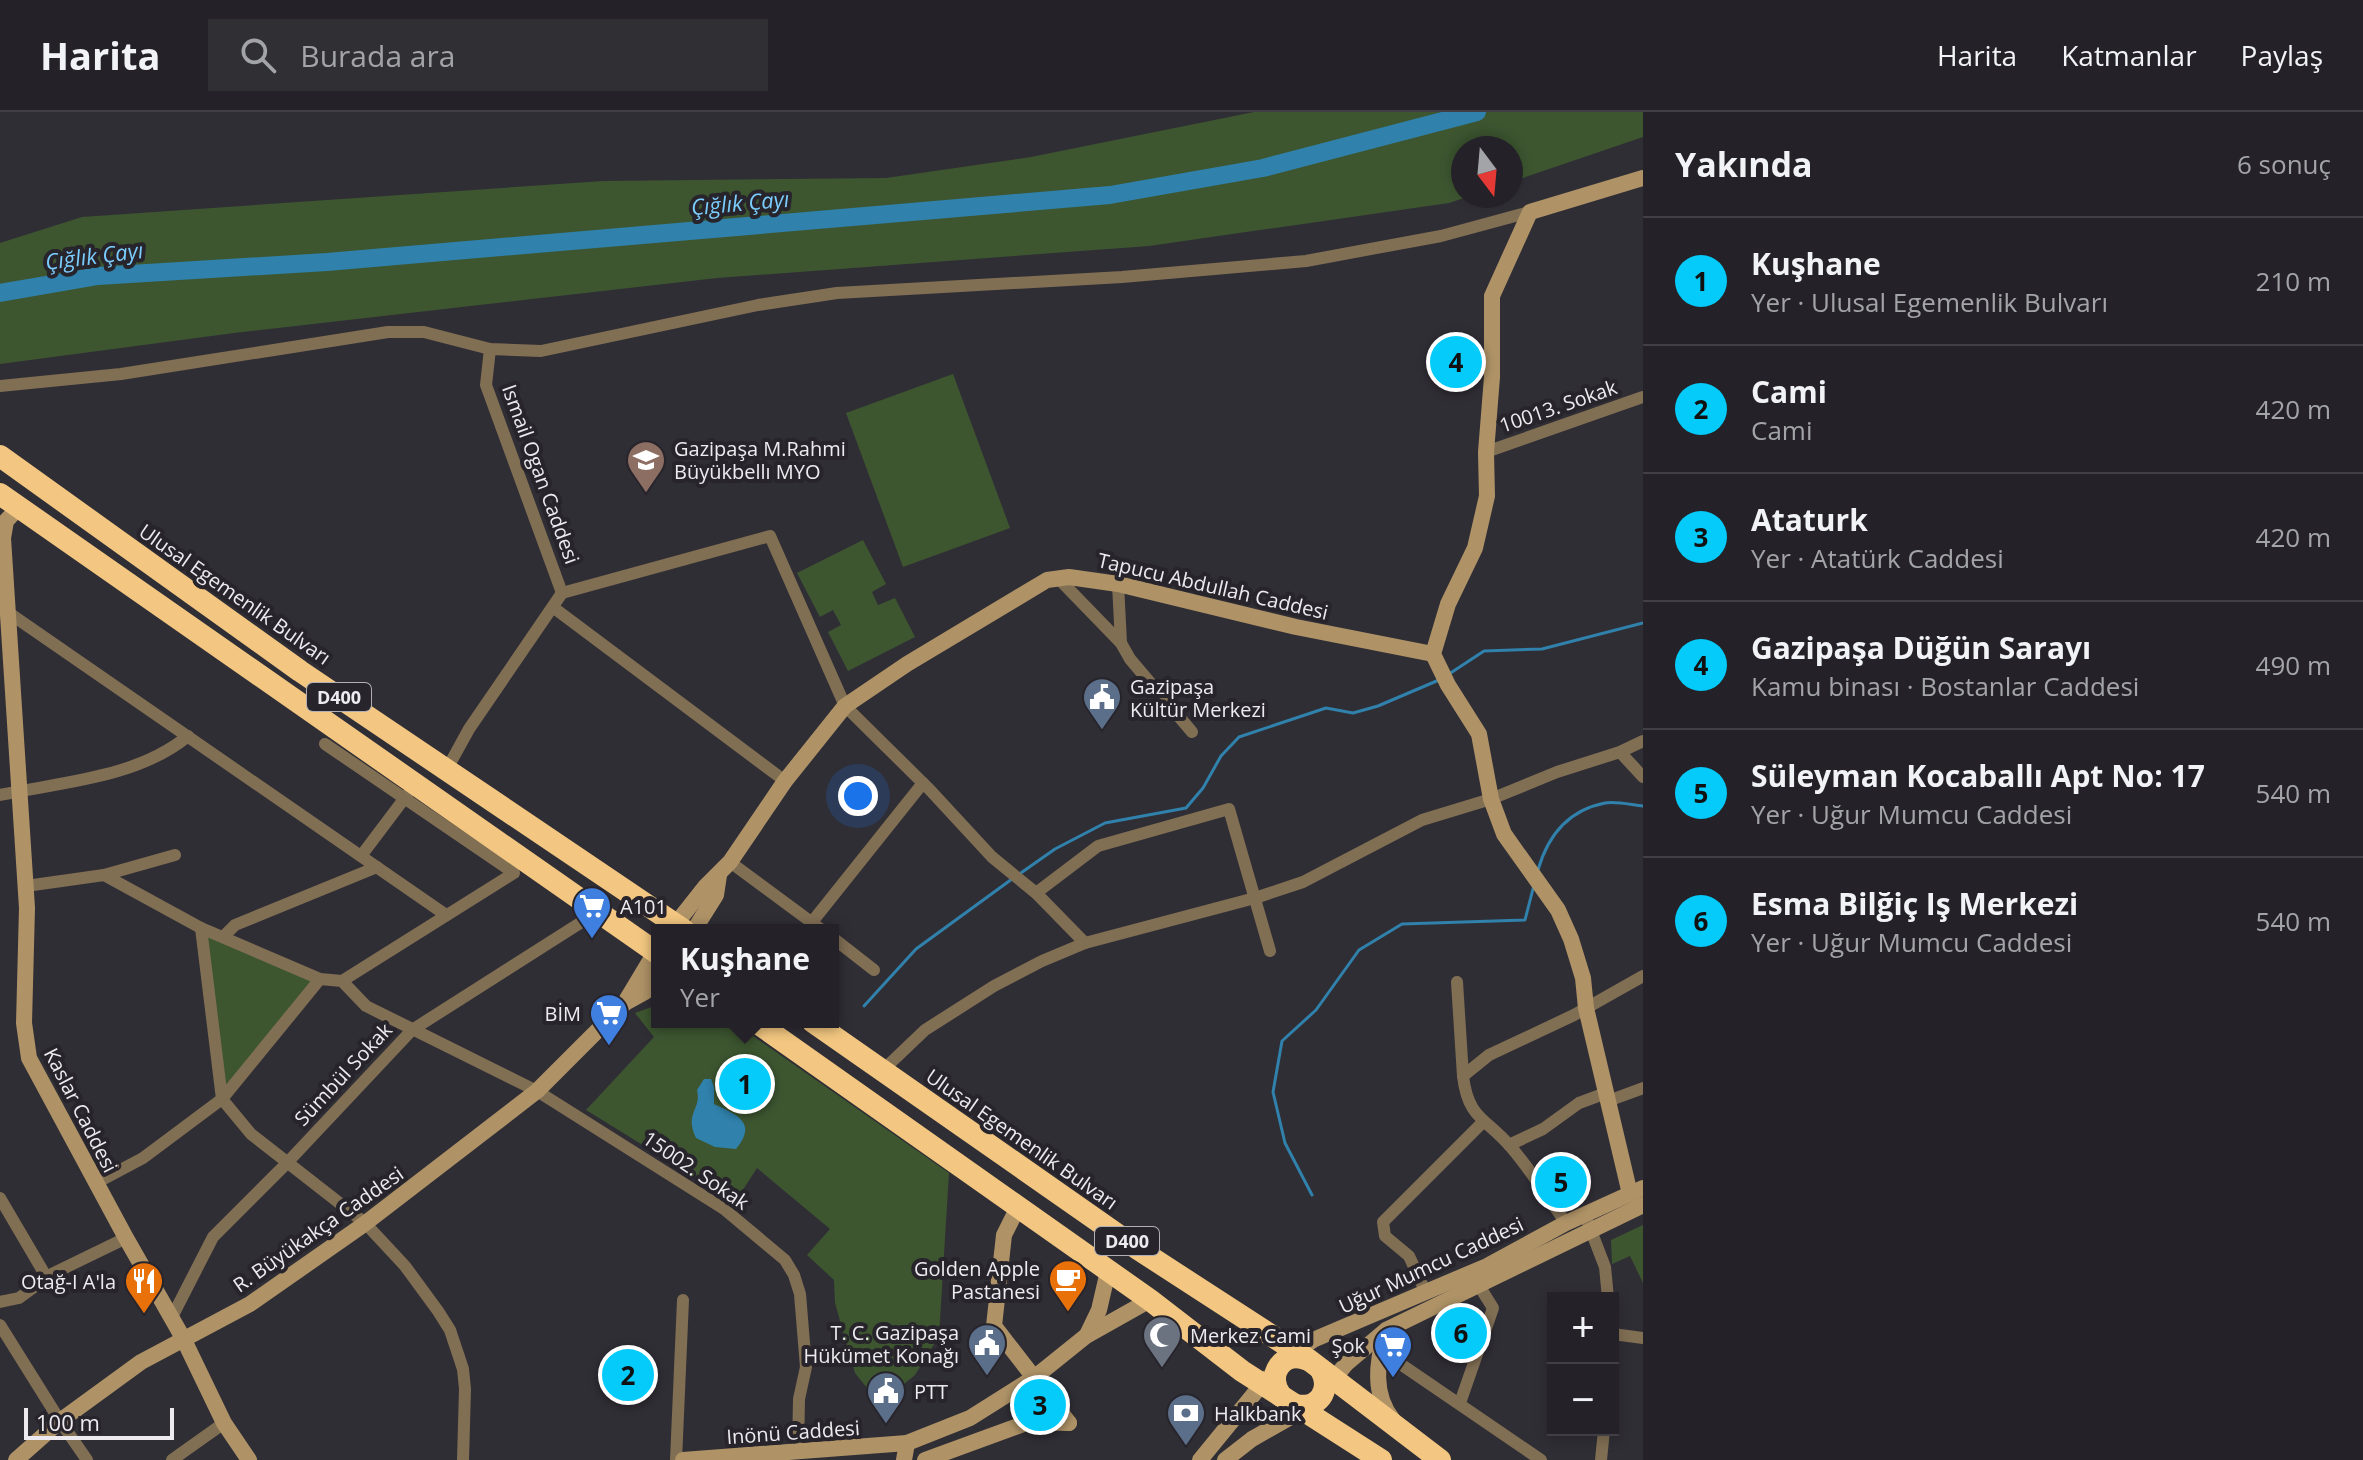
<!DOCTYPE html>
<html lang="tr">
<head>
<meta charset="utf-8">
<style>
  body { margin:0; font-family:"Open Sans",sans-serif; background:#302f34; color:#f1f3f6 }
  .controls { position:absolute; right:24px; bottom:24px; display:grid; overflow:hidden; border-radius:0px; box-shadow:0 4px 12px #0003 }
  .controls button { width:72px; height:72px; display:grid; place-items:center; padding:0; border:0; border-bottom:2px solid #413f45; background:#242228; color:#f1f3f6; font:40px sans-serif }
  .compass { position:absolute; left:1451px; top:24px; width:72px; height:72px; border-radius:50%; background:#242228; box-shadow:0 4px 12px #0003; rotate:164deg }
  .scale { position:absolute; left:24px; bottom:20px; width:150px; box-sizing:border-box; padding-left:8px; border:4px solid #edebf0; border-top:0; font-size:22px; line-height:28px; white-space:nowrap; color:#edebf0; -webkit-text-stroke:6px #27242b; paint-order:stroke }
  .you { position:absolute; left:858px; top:684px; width:28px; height:28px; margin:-20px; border:6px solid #fff; border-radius:50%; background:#1a73e8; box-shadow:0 0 0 12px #1a73e833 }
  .badge { display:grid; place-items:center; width:52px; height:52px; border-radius:50%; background:#04cbf9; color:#111; font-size:26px; font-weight:700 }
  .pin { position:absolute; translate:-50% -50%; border:4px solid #fff; box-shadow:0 2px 8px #0006 }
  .popup { position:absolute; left:651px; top:812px; width:188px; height:104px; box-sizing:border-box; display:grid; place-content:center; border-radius:0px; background:#242228; filter:drop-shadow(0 2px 6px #0005); font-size:26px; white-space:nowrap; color:#a3a4a8 }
  .popup b { font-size:30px; color:#f1f3f6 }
  .popup::after { content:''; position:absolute; left:50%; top:100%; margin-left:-16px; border:16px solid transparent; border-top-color:#242228 }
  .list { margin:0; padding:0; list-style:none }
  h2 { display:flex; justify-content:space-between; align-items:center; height:104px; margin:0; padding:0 32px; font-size:34px }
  h2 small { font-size:26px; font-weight:400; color:#a3a4a8 }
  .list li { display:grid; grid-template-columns:52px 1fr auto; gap:24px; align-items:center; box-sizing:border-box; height:128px; padding:0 32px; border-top:2px solid #413f45 }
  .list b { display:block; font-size:30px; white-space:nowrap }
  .list p { margin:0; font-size:26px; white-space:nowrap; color:#a3a4a8 }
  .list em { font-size:26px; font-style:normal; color:#a3a4a8 }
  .icon { flex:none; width:44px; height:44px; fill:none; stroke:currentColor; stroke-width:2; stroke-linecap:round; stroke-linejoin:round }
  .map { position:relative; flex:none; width:1643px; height:1348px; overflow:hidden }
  header { display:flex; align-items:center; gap:48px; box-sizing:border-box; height:112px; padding:0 40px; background:#242228; border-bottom:2px solid #413f45 }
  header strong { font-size:38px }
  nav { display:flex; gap:44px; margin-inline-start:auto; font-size:28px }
  .search { width:560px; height:72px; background:#302f34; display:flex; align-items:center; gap:20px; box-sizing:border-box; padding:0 28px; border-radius:0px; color:#a3a4a8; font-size:30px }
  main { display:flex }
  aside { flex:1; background:#242228 }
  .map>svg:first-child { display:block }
</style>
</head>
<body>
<header>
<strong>Harita</strong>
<div class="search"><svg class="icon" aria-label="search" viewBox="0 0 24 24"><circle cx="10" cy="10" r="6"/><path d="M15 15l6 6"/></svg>Burada ara</div>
<nav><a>Harita</a><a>Katmanlar</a><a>Paylaş</a></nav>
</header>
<main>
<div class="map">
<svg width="1643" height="1348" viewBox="0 0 1643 1348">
  <rect width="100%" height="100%" fill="#302e35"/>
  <!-- green -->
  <g fill="#3d5630">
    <polygon points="1254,0 1643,0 1643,25 1511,70 1511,36 1463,36 1463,84 1470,84 1449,91 1149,134 717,166 234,221 0,252 0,131 82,105 603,69 886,66 1031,45"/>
    <polygon points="953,262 1010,416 903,455 846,301"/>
    <polygon points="863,428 886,472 872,480 878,493 895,486 915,525 848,559 828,520 841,513 833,498 820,505 797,461"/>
    <polygon points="201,816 320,867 222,987"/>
    <polygon points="657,893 657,910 733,910 949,1061 939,1224 915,1263 880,1292 855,1261 835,1191 834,1168 807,1143 830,1117 757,1056 735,1090 586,998 654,925 635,901"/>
    <polygon points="1643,1113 1643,1171 1630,1144 1612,1152 1611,1128"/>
  </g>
  <!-- water -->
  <path fill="#3081ab" d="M 704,967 L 711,967 L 714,975 L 714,992 C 735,1002 759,1010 736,1037 L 715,1035 L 696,1026 C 684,1000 702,998 697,978 Z"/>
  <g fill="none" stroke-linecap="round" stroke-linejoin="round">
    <!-- stream -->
    <g stroke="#3081ab" stroke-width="3">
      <polyline points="1449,562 1484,539 1542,537 1643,511"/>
      <path d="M 1538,758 C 1548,723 1569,698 1605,691 C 1616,689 1632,693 1643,694"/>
      <polyline points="1018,763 1055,737 1105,711 1186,696 1203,676 1221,644 1239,625 1326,596 1353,601 1378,594 1439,568"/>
      <polyline points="864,894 916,837 1012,767"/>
      <polyline points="1312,1083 1285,1031 1273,980 1282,929 1316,898 1359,838 1402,812 1525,808 1534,773"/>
    </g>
    <!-- river -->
    <polyline stroke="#3081ab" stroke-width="18" points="0,181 98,164 327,150 1110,83 1263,56 1477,0"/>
    <!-- street -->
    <g stroke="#816f54" stroke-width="12">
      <polyline points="0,274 121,262 388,220 424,220 490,237 541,239 758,193 837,181 1122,165 1306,149 1441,124 1530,100"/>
      <polyline points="1486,340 1643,285"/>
      <polyline points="1057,465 1121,531 1130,547 1192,620"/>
      <polyline points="1118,472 1121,531"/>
      <polyline points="562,481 770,424 845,594 930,678 992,745 1036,781 1085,831"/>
      <polyline points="554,496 785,669"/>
      <polyline points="9,501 446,803"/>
      <polyline points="325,632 514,761 342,869"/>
      <polyline points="1620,640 1643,665"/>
      <polyline points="447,657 469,617 562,481 486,273 490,237"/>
      <path d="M 0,683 C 62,670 137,666 188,624"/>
      <polyline points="361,744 407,683"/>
      <polyline points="730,750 822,818"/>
      <polyline points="104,763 201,816 320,867 342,869 366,894 537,979 724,1097 785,1148 794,1163 800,1182 806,1255 799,1287 798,1339"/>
      <polyline points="26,774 104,763 175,743"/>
      <polyline points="1036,781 1098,734 1229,697 1270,839"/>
      <polyline points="812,810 923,671"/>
      <polyline points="201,816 222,987"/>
      <polyline points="223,825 235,813 377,755"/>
      <polyline points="833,826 874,858"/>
      <polyline points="1457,870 1463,964"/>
      <polyline points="882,959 925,918 994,874 1042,849 1085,831 1255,786 1303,770 1422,708 1491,687 1557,660 1620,640 1643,629"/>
      <polyline points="222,987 320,867"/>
      <polyline points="1608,989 1643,976"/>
      <polyline points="1509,1033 1543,1017 1579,991 1606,981"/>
      <polyline points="96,1071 143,1046 222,987 251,1022 365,1111 405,1154 438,1199 450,1218 463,1257 465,1277 463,1348"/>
      <polyline points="0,1086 47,1166"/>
      <polyline points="1585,1103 1605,1155 1608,1186"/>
      <path d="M 1566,1111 C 1548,1086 1531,1058 1510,1034 C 1486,1006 1468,1007 1463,964 L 1489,943 L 1574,903 L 1643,864"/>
      <polyline points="1426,1181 1409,1144 1385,1124 1383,1110 1482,1011"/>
      <polyline points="0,1190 19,1186 52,1162 126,1126"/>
      <polyline points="171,1207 213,1125 286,1052 412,918 599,799"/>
      <polyline points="0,1213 60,1309 87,1348"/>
      <polyline points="1613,1222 1643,1226"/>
      <polyline points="1380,1238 1541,1348"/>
      <polyline points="1460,1291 1493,1196 1478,1172"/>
      <polyline points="172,1348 224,1311"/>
      <polyline points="676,1348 683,1188"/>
      <polyline points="1601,1348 1604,1318"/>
    </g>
    <!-- secondary -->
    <g stroke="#af9367" stroke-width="16">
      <polyline points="19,395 6,409 3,426 27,796 24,911 29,946 126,1126 183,1226 224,1311 249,1348"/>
      <polyline points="671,818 705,775 730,750 785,669 845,594 907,552 1047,468 1069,465 1118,472 1296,515 1433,542"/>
      <polyline points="694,818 716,783 719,763"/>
      <polyline points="625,891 645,880 657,867"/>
      <polyline points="1630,1082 1586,896 1583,866 1571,827 1558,798 1504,722 1491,687 1479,622 1448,573 1433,542 1448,492 1475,436 1487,384 1486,340 1492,265 1492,184 1530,100 1643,66"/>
      <polyline points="1018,1095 1004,1123 994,1214 1069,1311"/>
      <path d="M 1385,1220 C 1377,1250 1372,1282 1393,1308"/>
      <polyline points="1087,1223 1099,1198 1108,1159"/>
      <polyline points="1289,1244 1313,1228 1487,1154 1566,1111 1643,1076"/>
      <polyline points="1328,1274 1346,1252 1386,1218 1643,1093"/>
      <polyline points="16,1348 60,1309 141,1250 250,1192 363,1113 537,979 624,892 657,837"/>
      <polyline points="683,1348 907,1331"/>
      <polyline points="904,1348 907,1331 970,1306 1035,1265 1086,1224 1150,1188"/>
      <polyline points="925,1348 1029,1310 1069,1311"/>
      <polyline points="1200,1348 1267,1266"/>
      <polyline points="1225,1348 1252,1327 1310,1294"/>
    </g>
    <!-- highway -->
    <g stroke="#f3c781" stroke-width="22">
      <polyline points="0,344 300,559 684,818"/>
      <polyline points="0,382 657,841"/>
      <polyline points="756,910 1150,1188 1242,1259 1381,1348"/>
      <polyline points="813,910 1138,1137 1309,1248 1440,1348"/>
      <path d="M 1281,1284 C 1265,1263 1283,1237 1308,1248"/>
      <path d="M 1295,1293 C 1318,1298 1332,1279 1321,1258"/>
    </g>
  </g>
  <!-- icons -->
  <defs>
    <g id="university-pin" transform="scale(2)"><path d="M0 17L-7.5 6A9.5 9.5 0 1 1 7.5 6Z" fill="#8d6e63" stroke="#27242b"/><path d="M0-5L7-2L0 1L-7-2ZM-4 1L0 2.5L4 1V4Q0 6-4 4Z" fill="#fff"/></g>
    <g id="civic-pin" transform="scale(2)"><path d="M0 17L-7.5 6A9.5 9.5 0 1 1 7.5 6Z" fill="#5c6f8a" stroke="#27242b"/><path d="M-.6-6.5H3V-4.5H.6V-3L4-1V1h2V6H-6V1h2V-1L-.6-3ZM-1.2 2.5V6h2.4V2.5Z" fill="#fff"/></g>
    <g id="supermarket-pin" transform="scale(2)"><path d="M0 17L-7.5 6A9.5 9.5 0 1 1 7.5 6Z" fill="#3f7fe0" stroke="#27242b"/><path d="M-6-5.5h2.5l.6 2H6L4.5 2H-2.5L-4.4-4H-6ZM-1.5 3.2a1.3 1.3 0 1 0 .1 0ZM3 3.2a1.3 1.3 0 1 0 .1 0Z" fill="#fff"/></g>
    <g id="cafe-pin" transform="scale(2)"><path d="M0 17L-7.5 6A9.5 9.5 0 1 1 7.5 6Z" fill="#e8710a" stroke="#27242b"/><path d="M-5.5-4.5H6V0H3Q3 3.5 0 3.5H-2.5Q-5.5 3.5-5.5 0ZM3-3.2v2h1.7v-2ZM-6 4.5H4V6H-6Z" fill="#fff"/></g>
    <g id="restaurant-pin" transform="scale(2)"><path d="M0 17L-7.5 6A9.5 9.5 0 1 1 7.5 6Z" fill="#e8710a" stroke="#27242b"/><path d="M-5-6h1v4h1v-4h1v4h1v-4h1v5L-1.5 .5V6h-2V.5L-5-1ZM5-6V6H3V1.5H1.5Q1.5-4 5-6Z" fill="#fff"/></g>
    <g id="mosque-pin" transform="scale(2)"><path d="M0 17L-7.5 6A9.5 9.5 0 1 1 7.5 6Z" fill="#6b7280" stroke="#27242b"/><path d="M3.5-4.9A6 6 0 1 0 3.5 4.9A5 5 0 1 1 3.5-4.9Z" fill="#fff"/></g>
    <g id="bank-pin" transform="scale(2)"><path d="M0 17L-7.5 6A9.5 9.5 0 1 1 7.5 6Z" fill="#5c6f8a" stroke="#27242b"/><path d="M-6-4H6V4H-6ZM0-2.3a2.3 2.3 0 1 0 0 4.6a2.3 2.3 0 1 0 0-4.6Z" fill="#fff"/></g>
  </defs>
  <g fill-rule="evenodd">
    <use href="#university-pin" x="646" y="348"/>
    <use href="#civic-pin" x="1102" y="585"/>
    <use href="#supermarket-pin" x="592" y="794"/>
    <use href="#supermarket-pin" x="609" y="901"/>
    <use href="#cafe-pin" x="1068" y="1167"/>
    <use href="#restaurant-pin" x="144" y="1169"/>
    <use href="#mosque-pin" x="1162" y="1223"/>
    <use href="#civic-pin" x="987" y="1231"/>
    <use href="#supermarket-pin" x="1393" y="1233"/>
    <use href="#civic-pin" x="886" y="1279"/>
    <use href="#bank-pin" x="1186" y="1301"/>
  </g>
  <g text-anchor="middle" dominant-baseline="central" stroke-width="8" stroke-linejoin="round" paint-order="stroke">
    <!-- shield labels -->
    <g fill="#27242b" stroke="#b2afb5" stroke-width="2">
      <rect x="307" y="571" width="64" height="28" rx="6"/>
      <rect x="1095" y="1115" width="64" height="28" rx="6"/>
    </g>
    <g font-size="18" font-weight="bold" fill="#edebf0">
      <text x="339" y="585">D400</text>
      <text x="1127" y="1129">D400</text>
    </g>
    <!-- street labels -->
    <g font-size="20" fill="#edebf0" stroke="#27242b">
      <text transform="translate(1558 294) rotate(-19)">10013. Sokak</text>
      <text transform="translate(541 362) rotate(70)">Ismail Ogan Caddesi</text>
      <text transform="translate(1213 474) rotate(13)">Tapucu Abdullah Caddesi</text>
      <text transform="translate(235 482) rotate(35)">Ulusal Egemenlik Bulvarı</text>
      <text transform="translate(343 962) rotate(-47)">Sümbül Sokak</text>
      <text transform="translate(81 998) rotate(63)">Kaslar Caddesi</text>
      <text transform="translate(1022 1027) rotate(35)">Ulusal Egemenlik Bulvarı</text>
      <text transform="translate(696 1058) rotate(34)">15002. Sokak</text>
      <text transform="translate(318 1117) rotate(-35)">R. Büyükakça Caddesi</text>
      <text transform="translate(1431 1153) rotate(-25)">Uğur Mumcu Caddesi</text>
      <text transform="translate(793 1320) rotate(-4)">Inönü Caddesi</text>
    </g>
    <!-- poi labels -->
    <g font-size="20" fill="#edebf0" stroke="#27242b" text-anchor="start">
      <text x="674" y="336">Gazipaşa M.Rahmi<tspan x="674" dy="23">Büyükbellı MYO</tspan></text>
      <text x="1130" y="574">Gazipaşa<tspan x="1130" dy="23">Kültür Merkezi</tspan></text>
      <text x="620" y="794">A101</text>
      <text x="581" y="901" text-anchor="end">BİM</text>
      <text x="1040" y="1156" text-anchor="end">Golden Apple<tspan x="1040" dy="23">Pastanesi</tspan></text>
      <text x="116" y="1169" text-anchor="end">Otağ-I A'la</text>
      <text x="959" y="1220" text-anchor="end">T. C. Gazipaşa<tspan x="959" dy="23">Hükümet Konağı</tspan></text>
      <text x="1190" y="1223">Merkez Cami</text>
      <text x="1365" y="1233" text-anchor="end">Şok</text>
      <text x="914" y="1279">PTT</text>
      <text x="1214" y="1301">Halkbank</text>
    </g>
    <!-- water labels -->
    <g font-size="22" font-style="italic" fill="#7bcdfd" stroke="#27242b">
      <text transform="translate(740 90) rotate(-5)">Çığlık Çayı</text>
      <text transform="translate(94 143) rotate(-7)">Çığlık Çayı</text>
    </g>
  </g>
</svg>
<div class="controls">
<button>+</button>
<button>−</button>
</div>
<svg class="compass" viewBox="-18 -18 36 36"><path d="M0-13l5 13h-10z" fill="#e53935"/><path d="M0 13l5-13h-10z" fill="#a3a4a8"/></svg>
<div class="scale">100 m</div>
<div class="you"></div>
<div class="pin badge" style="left:745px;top:972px">1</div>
<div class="popup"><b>Kuşhane</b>Yer</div>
<div class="pin badge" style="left:628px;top:1263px">2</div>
<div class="pin badge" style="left:1040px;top:1293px">3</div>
<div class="pin badge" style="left:1456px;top:250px">4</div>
<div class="pin badge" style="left:1561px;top:1070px">5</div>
<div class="pin badge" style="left:1461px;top:1221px">6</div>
</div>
<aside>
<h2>Yakında<small>6 sonuç</small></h2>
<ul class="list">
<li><span class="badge">1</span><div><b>Kuşhane</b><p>Yer · Ulusal Egemenlik Bulvarı</p></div><em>210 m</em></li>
<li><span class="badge">2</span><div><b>Cami</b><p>Cami</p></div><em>420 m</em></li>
<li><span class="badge">3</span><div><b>Ataturk</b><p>Yer · Atatürk Caddesi</p></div><em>420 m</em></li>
<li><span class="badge">4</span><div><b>Gazipaşa Düğün Sarayı</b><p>Kamu binası · Bostanlar Caddesi</p></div><em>490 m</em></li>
<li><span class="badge">5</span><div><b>Süleyman Kocaballı Apt No: 17</b><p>Yer · Uğur Mumcu Caddesi</p></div><em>540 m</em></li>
<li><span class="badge">6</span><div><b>Esma Bilğiç Iş Merkezi</b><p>Yer · Uğur Mumcu Caddesi</p></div><em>540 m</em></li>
</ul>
</aside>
</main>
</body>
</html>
